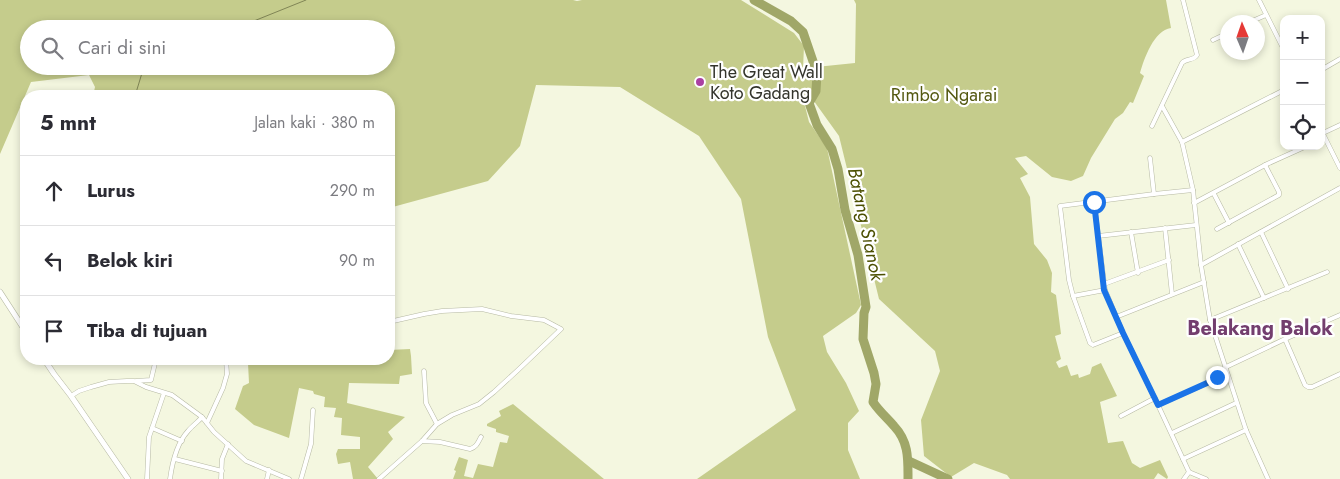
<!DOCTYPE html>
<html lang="id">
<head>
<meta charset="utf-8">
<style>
  body { margin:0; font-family:Jost,sans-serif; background:#f7f7f7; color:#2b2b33 }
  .controls { position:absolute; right:15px; top:15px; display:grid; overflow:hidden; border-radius:10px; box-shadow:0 2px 8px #0003 }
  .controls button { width:45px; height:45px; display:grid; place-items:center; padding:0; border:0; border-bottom:1px solid #e1e1e2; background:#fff; color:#2b2b33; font:25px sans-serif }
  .compass { position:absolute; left:1220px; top:15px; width:45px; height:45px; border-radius:50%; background:#fff; box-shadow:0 2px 8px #0003; rotate:358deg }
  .stop { position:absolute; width:15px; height:15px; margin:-11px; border:4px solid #1a73e8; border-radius:50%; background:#fff }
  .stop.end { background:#1a73e8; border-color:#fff; box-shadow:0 1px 5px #0008 }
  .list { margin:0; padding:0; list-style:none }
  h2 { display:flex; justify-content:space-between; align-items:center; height:65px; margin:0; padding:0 20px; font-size:21px }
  h2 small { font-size:16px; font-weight:400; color:#7c7c81 }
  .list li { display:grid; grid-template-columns:32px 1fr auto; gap:15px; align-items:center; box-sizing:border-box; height:70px; padding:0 20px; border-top:1px solid #e1e1e2 }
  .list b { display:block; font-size:19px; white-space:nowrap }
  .list em { font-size:16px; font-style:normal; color:#7c7c81 }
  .icon { flex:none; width:28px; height:28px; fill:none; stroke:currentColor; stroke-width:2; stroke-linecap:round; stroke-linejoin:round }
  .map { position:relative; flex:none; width:1340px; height:479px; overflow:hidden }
  .search { position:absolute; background:#fff; box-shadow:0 2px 8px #0003; left:20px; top:20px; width:375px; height:55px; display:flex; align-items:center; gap:12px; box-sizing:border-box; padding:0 18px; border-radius:28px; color:#7c7c81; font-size:19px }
  .panel { position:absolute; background:#fff; box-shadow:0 2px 8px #0003; left:20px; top:90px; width:375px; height:275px; border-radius:20px }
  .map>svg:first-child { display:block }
</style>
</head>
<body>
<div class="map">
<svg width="1340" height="479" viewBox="0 0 1340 479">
  <rect width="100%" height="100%" fill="#f4f7e0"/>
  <!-- forest -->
  <g fill="#c5cc8c" fill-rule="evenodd">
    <path d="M 0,0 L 573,0 L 577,1 L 582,0 L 741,0 L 794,33 L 804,46 L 803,69 L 809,71 L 816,67 L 855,63 L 856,4 L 854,0 L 1166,0 L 1171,28 C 1154,30 1144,59 1140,73 L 1144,76 L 1133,103 L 1130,102 L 1123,113 L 1115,119 L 1091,158 L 1083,176 L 1071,181 L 1052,177 L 1026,156 L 1015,158 L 1028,174 L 1020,178 L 1030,197 L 1034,244 L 1047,260 L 1052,273 L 1051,292 L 1056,295 L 1061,334 L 1055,336 L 1061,359 L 1056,362 L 1059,368 L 1067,365 L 1071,376 L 1078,374 L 1079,378 L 1090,374 L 1092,367 L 1101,363 L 1117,396 L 1100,402 L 1108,443 L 1123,441 L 1132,463 L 1140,468 L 1160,460 L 1168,477 L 1167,479 L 1158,473 L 1154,479 L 1010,479 L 1007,475 L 974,463 L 951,477 L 924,456 L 921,420 L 940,371 L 935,351 L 879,299 L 839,136 L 811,97 L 804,102 L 809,122 L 827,148 L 861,305 L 856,313 L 823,336 L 827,352 L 846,383 L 859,411 L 848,423 L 848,450 L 860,479 L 697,479 L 796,410 L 768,337 L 741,199 L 699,136 L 620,87 L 536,85 L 520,146 L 488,181 L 389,208 L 389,96 L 93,96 L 95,87 L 89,75 L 31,82 L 0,154 ZM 29,29 L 386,29 L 386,66 L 29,66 Z"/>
    <polygon points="410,349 411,356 412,374 400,376 399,384 349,383 347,403 405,417 388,432 393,439 368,467 378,479 353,479 350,462 338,464 336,454 338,449 360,449 360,437 341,435 342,418 334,417 336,408 324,407 325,397 314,394 313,391 299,388 289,438 254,425 235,409 243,386 249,383 248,363 256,363 256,359 389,359 389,350"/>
    <polygon points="513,404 604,479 453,479 456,471 454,470 459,457 468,460 464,476 473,478 478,464 493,467 500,442 507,443 509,436 496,432 496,429 487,426 487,424 501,416 499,411"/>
  </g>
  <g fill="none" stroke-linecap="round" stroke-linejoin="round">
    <!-- stream -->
    <g stroke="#808556" stroke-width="1">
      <polyline points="234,29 306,0"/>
      <polyline points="135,96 142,73 154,66"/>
    </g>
    <!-- river -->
    <g stroke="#a0a768" stroke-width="9">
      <path d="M 754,0 L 791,21 L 803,32 L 817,73 L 816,91 L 809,103 L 817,125 L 832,149 L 838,169 L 845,210 L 858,255 L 866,307 L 864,313 L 863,339 L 874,373 L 876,384 L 873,402 C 879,411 887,418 894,426 C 909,442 908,459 908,479"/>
      <polyline points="909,461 948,479"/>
    </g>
    <!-- minor casing -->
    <g stroke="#b6b9a3" stroke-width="5">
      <g id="minor">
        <polyline points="1259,0 1284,50"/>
        <polyline points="1250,22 1266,15"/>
        <polyline points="1213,40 1228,33"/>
        <polyline points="1321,70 1340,59"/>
        <polyline points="1162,106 1182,142 1193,190 1201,265 1210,320 1246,430 1268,479"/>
        <path d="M 1152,126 L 1182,63 C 1186,58 1194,61 1197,55 L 1183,0"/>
        <polyline points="1321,130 1340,168"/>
        <polyline points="1323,133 1340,125"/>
        <polyline points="1182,142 1284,90"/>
        <polyline points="1150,158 1154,194"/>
        <polyline points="1214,194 1229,223"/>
        <polyline points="1094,202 1105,290 1123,333 1158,405 1189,472 1206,479"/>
        <polyline points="1194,203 1267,164 1307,146"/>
        <polyline points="1165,228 1172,294"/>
        <polyline points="1217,229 1279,195 1279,192 1265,165"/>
        <polyline points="1131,232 1138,273"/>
        <polyline points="1261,232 1288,289"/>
        <polyline points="1098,236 1196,225"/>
        <polyline points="1238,244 1264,298"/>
        <polyline points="1201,265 1340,188"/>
        <polyline points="1104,284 1169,260"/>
        <polyline points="1073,296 1105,290"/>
        <polyline points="1116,317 1204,282"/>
        <polyline points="1210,320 1327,272"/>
        <polyline points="1123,333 1093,345 1090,343 1073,296 1069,280 1060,206 1154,194 1193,190"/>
        <polyline points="1285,339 1305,385 1308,387 1312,387 1340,374"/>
        <polyline points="424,371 426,403 437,424"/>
        <polyline points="136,381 151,380 156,359"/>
        <polyline points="71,396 79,391 91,387 109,382 127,381 134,381 146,387 172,395 202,417 214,432 246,461 289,479"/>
        <polyline points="1158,405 1212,381 1226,367 1285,339 1340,315"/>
        <polyline points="1121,416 1155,398"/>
        <polyline points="207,423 223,388 227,374 226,359"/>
        <polyline points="152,428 182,441"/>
        <polyline points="1172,433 1236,403"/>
        <path d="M 422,441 L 440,442 L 470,449 C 477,447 478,442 481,437"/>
        <polyline points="175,459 222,471"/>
        <polyline points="1183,459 1246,430"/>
        <polyline points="147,479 149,437 164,393"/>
        <path d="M 170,479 C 172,464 177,443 188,431 C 192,426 198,422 202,417"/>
        <polyline points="221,479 222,459 228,444"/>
        <polyline points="267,479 269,470"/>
        <polyline points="301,479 311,444 313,410"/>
        <polyline points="379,479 422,441 437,424 452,415 479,404 494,392 518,370 561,329 544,320 511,316 482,309 442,311 424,314 389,322"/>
        <polyline points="1184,479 1189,472"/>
      </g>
    </g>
    <!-- tertiary casing -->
    <g stroke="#b6b9a3" stroke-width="6">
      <g id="tertiary">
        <polyline points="0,292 26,332"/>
        <polyline points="44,359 54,374 71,396 128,479"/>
      </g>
    </g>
    <!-- minor -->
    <use href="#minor" stroke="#fff" stroke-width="4"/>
    <!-- tertiary -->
    <use href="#tertiary" stroke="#fff" stroke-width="5"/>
  </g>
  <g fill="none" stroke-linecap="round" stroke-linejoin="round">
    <!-- route -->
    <polyline stroke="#1a73e8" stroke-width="6" points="1094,202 1104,290 1123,333 1158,405 1207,383 1217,377"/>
  </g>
  <!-- markers -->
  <circle fill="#aa40a2" stroke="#fff" stroke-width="2" cx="700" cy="82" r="5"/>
  <g text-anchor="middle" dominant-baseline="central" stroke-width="4.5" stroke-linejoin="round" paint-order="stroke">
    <!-- poi labels -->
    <g font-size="18" fill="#34352c" stroke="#fff" text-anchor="start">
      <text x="710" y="72">The Great Wall<tspan x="710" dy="21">Koto Gadang</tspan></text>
    </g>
    <!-- park labels -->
    <g font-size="18" fill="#545911" stroke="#fff">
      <text x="944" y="95">Rimbo Ngarai</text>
    </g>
    <!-- water labels -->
    <g font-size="19" font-style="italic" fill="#4c5002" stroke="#fff">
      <text transform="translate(866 224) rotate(78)">Batang Sianok</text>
    </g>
    <!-- quarter labels -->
    <g font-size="20" font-weight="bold" fill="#733e6e" stroke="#fff">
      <text x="1260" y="328">Belakang Balok</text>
    </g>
  </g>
</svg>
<div class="controls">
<button>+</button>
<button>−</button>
<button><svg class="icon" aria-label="locate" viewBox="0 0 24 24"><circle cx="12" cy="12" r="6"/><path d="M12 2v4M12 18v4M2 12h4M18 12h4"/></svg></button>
</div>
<svg class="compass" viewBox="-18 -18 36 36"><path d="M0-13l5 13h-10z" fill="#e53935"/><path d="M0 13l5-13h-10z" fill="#7c7c81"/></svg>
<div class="stop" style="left:1094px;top:202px"></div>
<div class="stop end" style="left:1217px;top:377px"></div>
<div class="search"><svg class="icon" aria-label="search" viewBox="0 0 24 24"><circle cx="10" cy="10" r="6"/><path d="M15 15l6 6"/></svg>Cari di sini</div>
<section class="panel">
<h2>5 mnt<small>Jalan kaki · 380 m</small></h2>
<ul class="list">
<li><svg class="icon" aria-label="ahead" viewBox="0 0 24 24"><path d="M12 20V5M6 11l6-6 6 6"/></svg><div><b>Lurus</b></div><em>290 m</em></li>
<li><svg class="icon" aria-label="left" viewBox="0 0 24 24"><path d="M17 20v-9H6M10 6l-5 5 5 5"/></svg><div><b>Belok kiri</b></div><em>90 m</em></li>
<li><svg class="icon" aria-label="arrive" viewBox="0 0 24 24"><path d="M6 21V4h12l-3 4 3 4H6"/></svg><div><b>Tiba di tujuan</b></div></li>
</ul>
</section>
</div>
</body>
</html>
